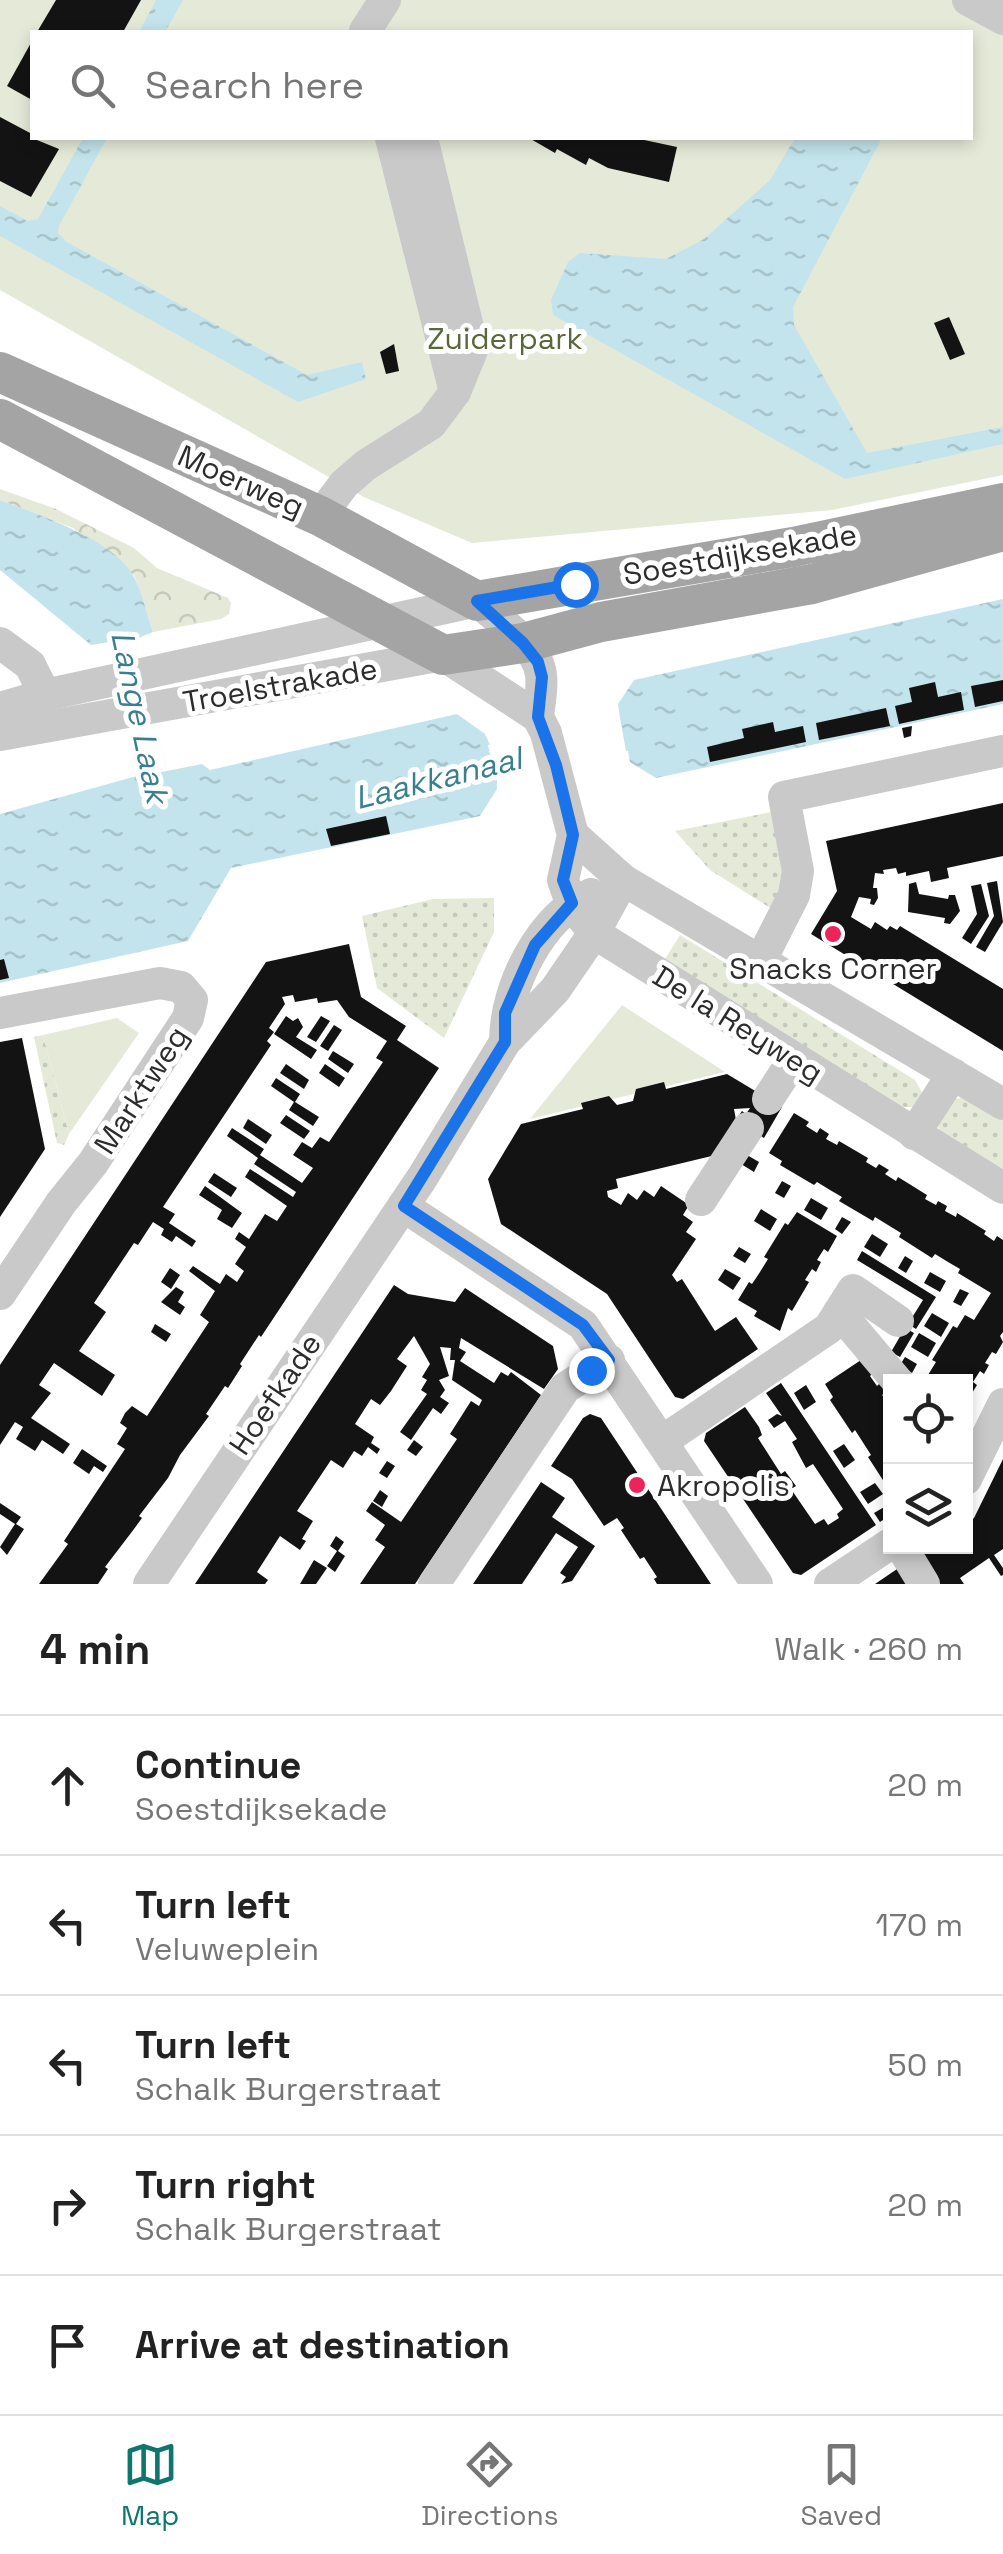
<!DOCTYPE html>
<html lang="en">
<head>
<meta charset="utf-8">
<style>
  body { margin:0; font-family:"Space Grotesk",sans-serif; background:#f2f2f2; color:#222 }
  .controls { position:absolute; right:30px; bottom:30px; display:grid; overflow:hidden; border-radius:0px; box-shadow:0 5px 15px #0003 }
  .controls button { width:90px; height:90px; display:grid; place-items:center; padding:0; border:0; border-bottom:2px solid #e0e0e0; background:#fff; color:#222; font:50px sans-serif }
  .stop { position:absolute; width:30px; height:30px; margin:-22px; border:8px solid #1a73e8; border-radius:50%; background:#fff }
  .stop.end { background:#1a73e8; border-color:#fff; box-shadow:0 2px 10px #0008 }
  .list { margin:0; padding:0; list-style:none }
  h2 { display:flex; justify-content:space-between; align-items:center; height:130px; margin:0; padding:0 40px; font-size:42px }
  h2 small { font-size:32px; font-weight:400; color:#767676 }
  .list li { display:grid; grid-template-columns:65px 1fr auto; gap:30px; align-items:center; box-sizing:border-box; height:140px; padding:0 40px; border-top:2px solid #e0e0e0 }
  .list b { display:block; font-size:38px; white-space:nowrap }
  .list p { margin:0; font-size:32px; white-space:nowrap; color:#767676 }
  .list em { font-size:32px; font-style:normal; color:#767676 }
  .icon { flex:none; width:55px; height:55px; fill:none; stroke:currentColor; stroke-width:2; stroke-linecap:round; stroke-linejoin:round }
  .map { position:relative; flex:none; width:1003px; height:1584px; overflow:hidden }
  .search { position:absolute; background:#fff; box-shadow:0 5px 15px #0003; left:30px; right:30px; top:30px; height:110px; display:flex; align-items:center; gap:25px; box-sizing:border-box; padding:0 35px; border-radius:0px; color:#767676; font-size:38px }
  .sheet { height:830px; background:#fff }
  nav { display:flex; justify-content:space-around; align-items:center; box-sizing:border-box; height:140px; border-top:2px solid #e0e0e0; background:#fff; font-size:28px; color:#767676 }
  nav a { display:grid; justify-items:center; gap:5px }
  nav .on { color:#0f766e }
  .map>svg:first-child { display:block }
</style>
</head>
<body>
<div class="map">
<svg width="1003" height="1584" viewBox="0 0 1003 1584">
  <defs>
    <pattern id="grass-dots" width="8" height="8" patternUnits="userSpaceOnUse" patternTransform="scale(2.5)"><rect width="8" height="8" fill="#e5ead8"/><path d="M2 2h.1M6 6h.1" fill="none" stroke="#c5c9ba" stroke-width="1.8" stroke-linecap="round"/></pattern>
    <pattern id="forest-crowns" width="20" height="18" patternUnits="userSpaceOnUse" patternTransform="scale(2.5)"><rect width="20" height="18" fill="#e5ead8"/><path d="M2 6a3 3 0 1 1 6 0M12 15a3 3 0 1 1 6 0" fill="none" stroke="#c5c9ba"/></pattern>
    <pattern id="water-ripples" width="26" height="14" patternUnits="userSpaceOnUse" patternTransform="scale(2.5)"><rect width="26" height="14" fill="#c3e4ec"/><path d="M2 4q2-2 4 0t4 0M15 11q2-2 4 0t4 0" fill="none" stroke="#a8c4cb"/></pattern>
  </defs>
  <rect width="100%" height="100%" fill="#fff"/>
  <!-- grass -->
  <g fill="url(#grass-dots)">
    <polygon points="776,811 788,852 775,911 710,870 675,831"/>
    <polygon points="494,898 494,932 444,1038 377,988 362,916 433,899"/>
    <polygon points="680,935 915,1080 924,1096 917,1108 897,1106 662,964"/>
    <polygon points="43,1035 69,1134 64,1145 57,1143 34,1037"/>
    <polygon points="968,1097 1003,1113 1003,1180 940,1138 938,1125 954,1099"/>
  </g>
  <!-- forest -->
  <polygon fill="url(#forest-crowns)" points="0,489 56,509 134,548 157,568 228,598 231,603 229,614 221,619 153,632 134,575 73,528 0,500"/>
  <!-- green -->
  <g fill="#e5ead8" fill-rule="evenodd">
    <path d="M 0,0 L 1003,0 L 1003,475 L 832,510 L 472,543 L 364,497 L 0,290 ZM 32,32 L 970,32 L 970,138 L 32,138 Z"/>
    <polygon points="622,1005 725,1072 530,1119"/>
    <polygon points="117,1018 139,1033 69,1134 43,1035"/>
  </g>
  <!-- water -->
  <g fill="url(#water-ripples)">
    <polygon points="156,0 183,0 165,32 139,32"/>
    <polygon points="83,138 107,138 59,226 58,233 67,242 307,375 362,362 366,379 298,402 0,236 0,206 28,221 38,219"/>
    <polygon points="795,138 882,138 793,307 794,325 867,453 1003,427 1003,444 845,479 553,315 551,300 568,262 580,253 666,259 704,239 770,180"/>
    <path d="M 0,500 C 37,514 118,541 135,579 C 143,596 147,615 153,632 L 138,638 L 167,771 L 202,764 L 210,770 L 457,714 L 485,734 L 490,745 L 616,720 L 620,718 L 618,704 L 634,680 L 1003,599 L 1003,704 L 656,778 L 630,762 L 628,751 L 623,750 L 497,777 L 497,789 L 480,816 L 231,868 L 188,941 L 0,983 L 0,814 L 144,774 L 115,641 L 91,645 L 0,570 Z"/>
  </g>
  <!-- pier -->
  <g fill="#fff">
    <polygon points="139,636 167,771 143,776 114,642"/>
    <polygon points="620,718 626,751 495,778 488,745"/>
  </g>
  <!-- building -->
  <g fill="#131313">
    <polygon points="56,0 141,0 123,32 37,32"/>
    <polygon points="32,41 32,100 7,86"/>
    <polygon points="0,117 32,134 32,138 59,149 31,197 0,181"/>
    <polygon points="529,138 635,138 677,147 669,182 608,168 589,158 586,165 557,149 555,153"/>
    <polygon points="949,317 965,354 950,360 934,323"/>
    <polygon points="394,344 399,371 386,374 380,352"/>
    <polygon points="1003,680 1003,701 975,707 971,686"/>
    <polygon points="935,682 938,697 961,692 964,710 899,724 895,706 912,702 909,688"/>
    <polygon points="886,708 890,726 819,740 816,723"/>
    <polygon points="773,722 775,732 803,726 806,742 710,762 707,747 744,738 742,729"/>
    <polygon points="912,726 911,736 904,738 902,728"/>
    <polygon points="1003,803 1003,856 947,868 949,878 931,882 929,871 906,876 906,872 898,874 896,868 883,870 884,874 875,873 873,888 877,888 878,898 874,905 870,904 871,899 859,897 851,917 871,929 875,922 887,930 890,926 897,930 900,926 1003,989 1003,1051 811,934 837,891 826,841"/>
    <polygon points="386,816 390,834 331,846 326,829"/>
    <polygon points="997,881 1003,922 985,952 976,947 994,916 987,883"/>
    <polygon points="916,882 919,894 948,899 949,895 955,895 960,911 950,924 944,923 945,918 908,912 909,884"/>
    <polygon points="981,884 989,916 971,944 962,938 977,914 971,886"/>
    <polygon points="349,944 361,997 406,1026 397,1040 439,1068 261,1337 259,1335 240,1364 242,1366 228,1388 225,1386 206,1414 209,1416 180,1455 168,1478 139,1516 142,1518 134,1529 105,1567 108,1569 98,1584 39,1584 68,1544 64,1541 125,1449 117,1444 127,1428 120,1423 125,1413 132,1406 147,1416 209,1322 200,1315 215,1291 189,1271 193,1266 220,1284 226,1274 237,1282 244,1271 235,1264 246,1247 235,1239 239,1232 249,1239 265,1214 277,1221 287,1206 245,1177 250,1169 293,1197 296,1192 254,1164 258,1158 227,1136 232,1128 264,1149 260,1155 302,1183 313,1168 293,1155 302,1142 312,1148 320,1137 329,1142 383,1062 376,1058 387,1041 349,1017 337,1000 318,1003 317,998 295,1002 293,995 282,997 285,1004 269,1028 274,1032 267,1041 271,1045 163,1207 175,1214 169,1223 196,1241 192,1247 176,1236 172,1242 161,1235 164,1229 153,1222 138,1245 134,1243 94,1303 106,1312 79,1351 115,1375 102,1396 54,1363 39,1385 51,1393 31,1418 70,1444 63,1454 42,1440 35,1451 16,1439 23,1427 15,1422 0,1445 0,1365 266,962"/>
    <polygon points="4,959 9,978 0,980 0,960"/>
    <polygon points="286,1016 293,1021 298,1018 303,1027 296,1037 317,1050 311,1059 274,1034"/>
    <polygon points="321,1016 330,1021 316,1042 307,1037"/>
    <polygon points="334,1025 342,1030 328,1051 320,1046"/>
    <polygon points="22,1038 45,1149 0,1217 0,1042"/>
    <polygon points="333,1051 354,1064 348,1073 328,1059"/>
    <polygon points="286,1064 309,1080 304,1089 280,1073"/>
    <polygon points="325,1064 345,1078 339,1087 319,1073"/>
    <polygon points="727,1074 782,1107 764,1138 736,1120 742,1111 746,1114 750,1108 734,1109 736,1120 720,1154 616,1179 618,1188 607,1191 608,1197 621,1205 628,1193 637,1200 644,1190 654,1197 661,1186 689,1205 683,1215 693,1222 686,1232 696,1239 672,1275 677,1282 682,1279 715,1331 736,1317 758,1349 683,1399 675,1397 607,1294 501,1224 488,1179 521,1124 583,1109 581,1103 609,1096 617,1105 633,1101 636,1089 664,1082 666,1089"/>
    <polygon points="276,1078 300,1094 295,1102 319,1117 313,1126 289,1110 294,1102 271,1086"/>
    <polygon points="794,1113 809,1122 806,1126 817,1133 820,1128 829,1134 826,1139 837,1145 839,1141 868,1158 866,1162 876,1168 879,1164 889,1170 885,1174 896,1181 898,1177 927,1195 925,1199 936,1205 938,1201 947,1206 945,1211 956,1217 957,1213 986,1231 984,1234 994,1241 997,1236 1003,1240 1003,1332 1000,1336 1003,1342 996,1354 992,1352 985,1363 989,1365 984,1374 980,1371 973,1382 977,1385 966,1403 966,1382 937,1382 928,1375 936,1362 932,1360 953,1326 957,1328 965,1315 974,1320 991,1293 958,1273 960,1269 948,1262 935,1254 932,1258 899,1237 901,1233 875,1217 873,1221 839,1201 842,1197 830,1190 817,1182 814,1185 780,1165 782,1161 769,1153"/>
    <polygon points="286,1115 310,1131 304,1139 280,1123"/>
    <polygon points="248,1119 272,1135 266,1144 243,1128"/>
    <polygon points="747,1155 759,1162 754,1172 741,1164"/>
    <polygon points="214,1173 237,1188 231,1197 208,1182"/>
    <polygon points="782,1181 791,1186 784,1198 775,1193"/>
    <polygon points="205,1186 242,1213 232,1228 217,1219 222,1210 199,1195"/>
    <polygon points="811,1198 828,1208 821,1220 804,1210"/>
    <polygon points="761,1209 777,1219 770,1231 754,1221"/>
    <polygon points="797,1212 837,1236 828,1252 824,1249 817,1260 821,1262 816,1272 812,1269 805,1280 809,1282 792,1311 788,1308 780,1331 754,1316 757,1311 738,1300 749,1282 752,1284 760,1272 768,1259 764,1257 785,1223 788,1225"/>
    <polygon points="842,1217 851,1222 842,1234 835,1229"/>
    <polygon points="872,1234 888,1244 880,1257 864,1247"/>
    <polygon points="739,1247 751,1254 745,1263 733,1256"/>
    <polygon points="862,1251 936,1297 916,1329 908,1324 923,1300 857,1260"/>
    <polygon points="905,1256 913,1261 906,1273 898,1268"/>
    <polygon points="170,1268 180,1275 171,1289 161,1282"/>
    <polygon points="725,1269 741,1278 733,1290 718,1280"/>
    <polygon points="930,1272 946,1281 940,1292 924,1283"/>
    <polygon points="394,1285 408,1294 455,1302 465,1288 553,1346 558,1369 544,1389 461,1338 459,1348 466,1352 460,1361 494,1383 501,1372 508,1376 511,1372 541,1395 415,1584 360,1584 385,1547 375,1540 385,1525 366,1511 372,1502 401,1522 457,1439 450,1434 471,1401 479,1406 482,1400 452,1380 455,1360 450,1360 451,1348 440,1347 449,1376 439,1380 445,1390 440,1397 449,1403 441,1414 433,1408 411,1440 400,1432 427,1394 421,1390 427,1380 422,1377 430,1364 414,1336 397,1359 407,1366 391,1391 380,1405 371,1399 355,1424 374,1437 371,1443 380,1449 377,1454 368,1447 362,1456 354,1451 343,1468 331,1460 297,1511 313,1521 302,1539 306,1541 300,1550 280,1536 257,1572 268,1580 265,1584 195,1584"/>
    <polygon points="176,1287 184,1292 178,1302 185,1307 180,1315 161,1302"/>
    <polygon points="960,1289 969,1293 961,1306 953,1302"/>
    <polygon points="932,1313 949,1323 941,1337 924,1326"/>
    <polygon points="155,1324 171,1334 166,1342 151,1332"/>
    <polygon points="905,1328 914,1333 900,1357 891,1352"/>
    <polygon points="919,1333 936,1343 928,1357 911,1347"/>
    <polygon points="905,1357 917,1364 912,1373 900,1365"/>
    <polygon points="864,1358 873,1373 870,1376 877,1386 880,1383 886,1392 882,1395 890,1404 890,1491 868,1457 871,1455 855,1430 852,1433 830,1400 833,1397 825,1384"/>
    <polygon points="781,1383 876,1525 801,1575 793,1573 704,1441 706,1433 745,1407 759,1427 762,1435 758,1438 781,1474 785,1471 796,1486 791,1489 815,1524 824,1519 828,1525 839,1518 837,1514 843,1509 813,1464 806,1468 792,1442 797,1439 785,1421 774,1428 768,1420 777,1414 782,1416 766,1393"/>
    <polygon points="806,1385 816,1402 804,1410 794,1393"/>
    <polygon points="590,1414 601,1418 711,1584 657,1584 654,1579 657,1577 644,1557 640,1559 621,1530 624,1528 617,1518 604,1526 572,1479 551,1466 583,1418"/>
    <polygon points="414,1440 423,1447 416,1456 407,1450"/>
    <polygon points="844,1444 855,1460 844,1468 833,1451"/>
    <polygon points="82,1449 107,1466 103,1472 94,1466 89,1474 73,1463"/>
    <polygon points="1003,1459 1003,1549 994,1555 1003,1568 1003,1575 1001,1576 989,1558 960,1578 964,1584 934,1584 916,1557 931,1546 966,1546 966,1524 974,1518"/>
    <polygon points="387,1461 395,1466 387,1478 379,1473"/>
    <polygon points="541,1482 565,1498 552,1517 595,1546 572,1581 561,1584 566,1577 560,1573 578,1547 556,1533 522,1584 473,1584"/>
    <polygon points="875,1483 883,1494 868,1504 860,1492"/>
    <polygon points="380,1490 388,1496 382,1507 373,1501"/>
    <polygon points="0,1503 21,1517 16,1524 24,1529 7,1555 0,1547 15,1524 0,1514"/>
    <polygon points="886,1506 890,1515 880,1522 874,1513"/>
    <polygon points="336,1536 344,1542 338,1551 345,1556 335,1572 327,1566 337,1551 330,1546"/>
    <polygon points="314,1560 327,1568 316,1584 300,1584"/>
    <polygon points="903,1565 915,1584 875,1584"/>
  </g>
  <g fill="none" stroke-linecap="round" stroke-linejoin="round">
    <!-- minor -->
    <g stroke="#c9c9c9" stroke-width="32">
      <polyline points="968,0 1003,19"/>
      <polyline points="365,31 385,0"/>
      <polyline points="391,138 455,392"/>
      <polyline points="320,516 344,484 366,465 431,424 455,392 473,348 422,138"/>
      <polyline points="0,643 30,665 45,695"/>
      <path d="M 0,708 L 45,695 L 477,601 C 498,620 538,645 541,675 C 543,689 539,704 538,717"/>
      <polyline points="0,735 443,655 538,717 546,733 573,835 563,880 571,903 594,933 1003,1188"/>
      <polyline points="573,835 623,880 1003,1104"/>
      <polyline points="761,960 794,895 798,871 784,797 1003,751"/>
      <polyline points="0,1013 160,983 181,987 192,1000 188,1018 93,1163 61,1203 0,1294"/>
      <path d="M 505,1042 C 505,987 540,917 591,894"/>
      <polyline points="768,1099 794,1059"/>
      <polyline points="914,1134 953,1074"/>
      <polyline points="701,1200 748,1128"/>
      <polyline points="403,1206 583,1325 757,1584"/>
      <polyline points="839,1312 898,1382"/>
      <polyline points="664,1440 829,1328 853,1290 898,1321"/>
      <polyline points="966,1479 1003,1404"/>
      <polyline points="901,1546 924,1584"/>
      <polyline points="149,1584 422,1178 505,1042 555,990 594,933 623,880"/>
      <polyline points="434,1584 565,1388 609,1360"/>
      <polyline points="830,1584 890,1544"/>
    </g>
    <!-- major -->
    <g stroke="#a4a4a4" stroke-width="40">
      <polyline points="0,372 320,516 477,601 793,547 1003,503"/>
      <polyline points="0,419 443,655 523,643 601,622 812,584 1003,531"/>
    </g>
  </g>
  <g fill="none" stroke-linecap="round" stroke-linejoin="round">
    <!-- route -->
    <polyline stroke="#1a73e8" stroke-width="12" points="575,584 477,601 523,643 538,662 542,677 538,717 556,765 573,835 563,880 572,903 535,945 505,1013 505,1042 404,1206 583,1325 609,1360 591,1370"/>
  </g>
  <!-- markers -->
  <g fill="#eb255a" stroke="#fff" stroke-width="4">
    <circle cx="833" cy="934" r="10"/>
    <circle cx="637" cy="1485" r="10"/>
  </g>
  <g text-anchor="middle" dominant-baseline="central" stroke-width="10" stroke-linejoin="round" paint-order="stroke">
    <!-- park labels -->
    <g font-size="30" fill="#586838" stroke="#fff">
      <text x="505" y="338">Zuiderpark</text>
    </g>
    <!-- street labels -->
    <g font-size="30" fill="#2c2c2c" stroke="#fff">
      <text transform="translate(241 481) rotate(24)">Moerweg</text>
      <text transform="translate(740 554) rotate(-10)">Soestdijksekade</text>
      <text transform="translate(280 685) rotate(-10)">Troelstrakade</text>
      <text transform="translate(738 1024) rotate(32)">De la Reyweg</text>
      <text transform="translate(141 1090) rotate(-57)">Marktweg</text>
      <text transform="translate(275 1394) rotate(-56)">Hoefkade</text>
    </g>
    <!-- poi labels -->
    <g font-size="30" fill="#2c2c2c" stroke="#fff">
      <text x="833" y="968">Snacks Corner</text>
      <text x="657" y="1485" text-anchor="start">Akropolis</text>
    </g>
    <!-- water labels -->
    <g font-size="32" font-style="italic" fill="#387f90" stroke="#fff">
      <text transform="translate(140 717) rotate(78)">Lange Laak</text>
      <text transform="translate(438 778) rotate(-14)">Laakkanaal</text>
    </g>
  </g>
</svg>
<div class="controls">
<button><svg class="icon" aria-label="locate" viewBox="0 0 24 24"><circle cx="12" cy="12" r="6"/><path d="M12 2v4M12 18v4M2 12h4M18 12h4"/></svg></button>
<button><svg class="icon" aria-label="layers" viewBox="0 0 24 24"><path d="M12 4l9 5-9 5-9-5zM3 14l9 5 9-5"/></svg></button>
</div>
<div class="stop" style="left:575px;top:584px"></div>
<div class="stop end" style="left:591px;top:1370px"></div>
<div class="search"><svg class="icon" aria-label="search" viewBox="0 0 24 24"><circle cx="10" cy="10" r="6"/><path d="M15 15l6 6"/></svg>Search here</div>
</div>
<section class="sheet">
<h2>4 min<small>Walk · 260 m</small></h2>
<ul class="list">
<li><svg class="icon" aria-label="ahead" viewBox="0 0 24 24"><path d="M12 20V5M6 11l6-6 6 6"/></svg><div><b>Continue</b><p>Soestdijksekade</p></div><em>20 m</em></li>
<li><svg class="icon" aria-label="left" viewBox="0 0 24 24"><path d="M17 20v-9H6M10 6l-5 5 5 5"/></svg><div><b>Turn left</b><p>Veluweplein</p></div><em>170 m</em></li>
<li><svg class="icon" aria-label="left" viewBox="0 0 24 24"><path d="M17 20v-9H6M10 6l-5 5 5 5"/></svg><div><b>Turn left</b><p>Schalk Burgerstraat</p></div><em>50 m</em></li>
<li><svg class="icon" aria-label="right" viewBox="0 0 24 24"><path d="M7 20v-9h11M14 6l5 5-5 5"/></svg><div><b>Turn right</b><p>Schalk Burgerstraat</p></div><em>20 m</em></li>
<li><svg class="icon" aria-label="arrive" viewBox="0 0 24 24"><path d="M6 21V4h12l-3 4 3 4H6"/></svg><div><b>Arrive at destination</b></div></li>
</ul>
</section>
<nav>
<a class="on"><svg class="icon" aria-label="map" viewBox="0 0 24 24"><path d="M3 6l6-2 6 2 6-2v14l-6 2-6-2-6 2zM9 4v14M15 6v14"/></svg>Map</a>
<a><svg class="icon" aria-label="directions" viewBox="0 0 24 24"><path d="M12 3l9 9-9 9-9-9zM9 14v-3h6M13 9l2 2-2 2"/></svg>Directions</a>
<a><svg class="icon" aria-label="saved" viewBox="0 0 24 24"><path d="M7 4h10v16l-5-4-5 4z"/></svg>Saved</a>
</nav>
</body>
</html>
